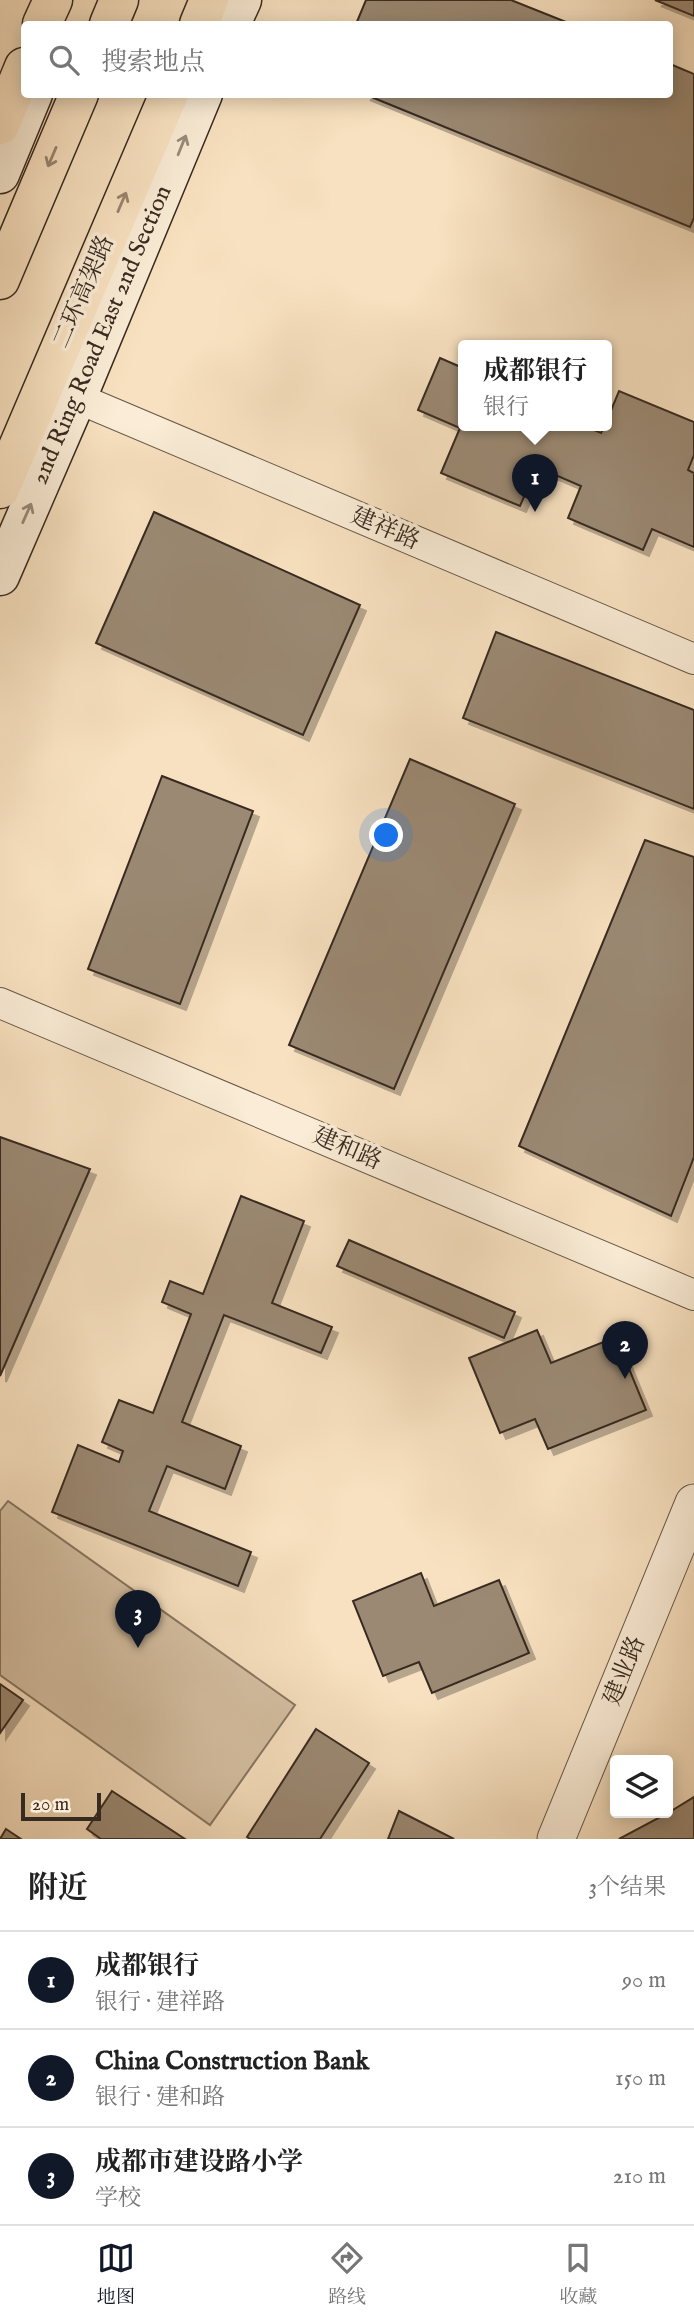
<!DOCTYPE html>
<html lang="zh">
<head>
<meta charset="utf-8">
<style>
  body { margin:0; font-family:"IM FELL English","Noto Serif SC",serif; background:#f6f6f6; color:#222 }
  .controls { position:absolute; right:21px; bottom:21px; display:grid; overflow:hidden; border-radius:7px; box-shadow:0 4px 18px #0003 }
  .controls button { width:63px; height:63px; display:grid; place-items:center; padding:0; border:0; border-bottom:2px solid #e0e0e0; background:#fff; color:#222; font:35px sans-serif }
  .scale { position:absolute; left:21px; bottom:18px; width:80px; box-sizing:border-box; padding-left:7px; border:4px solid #372a20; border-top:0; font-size:19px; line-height:24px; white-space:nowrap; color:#372a20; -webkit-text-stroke:5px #faecd6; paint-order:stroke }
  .you { position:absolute; left:387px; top:836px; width:24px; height:24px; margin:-18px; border:5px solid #fff; border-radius:50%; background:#1a73e8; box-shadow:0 0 0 10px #1a73e833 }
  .badge { display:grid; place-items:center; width:46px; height:46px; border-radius:50%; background:#111827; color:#fff; font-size:23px; font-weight:700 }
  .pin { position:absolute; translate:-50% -58px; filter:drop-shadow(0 2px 4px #0008) }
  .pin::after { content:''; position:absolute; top:37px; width:24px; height:21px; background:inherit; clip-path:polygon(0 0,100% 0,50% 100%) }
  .popup { position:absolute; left:458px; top:340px; width:154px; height:91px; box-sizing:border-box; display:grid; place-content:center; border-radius:7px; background:#fff; filter:drop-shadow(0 2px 5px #0005); font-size:23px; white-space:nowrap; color:#767676 }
  .popup b { font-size:26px; color:#222 }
  .popup::after { content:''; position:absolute; left:50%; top:100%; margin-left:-14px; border:14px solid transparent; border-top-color:#fff }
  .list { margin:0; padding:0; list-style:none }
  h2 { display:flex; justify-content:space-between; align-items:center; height:91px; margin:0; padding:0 28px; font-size:30px }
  h2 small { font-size:23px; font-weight:400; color:#767676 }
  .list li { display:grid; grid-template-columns:46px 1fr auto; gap:21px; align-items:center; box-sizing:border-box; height:98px; padding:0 28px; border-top:2px solid #e0e0e0 }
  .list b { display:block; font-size:26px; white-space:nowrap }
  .list p { margin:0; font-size:23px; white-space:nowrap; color:#767676 }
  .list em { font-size:23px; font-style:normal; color:#767676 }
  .icon { flex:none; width:38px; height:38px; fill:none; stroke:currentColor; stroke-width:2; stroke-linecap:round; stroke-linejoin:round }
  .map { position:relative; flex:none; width:694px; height:1839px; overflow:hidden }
  .search { position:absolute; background:#fff; box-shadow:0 4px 18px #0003; left:21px; right:21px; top:21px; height:77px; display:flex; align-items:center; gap:18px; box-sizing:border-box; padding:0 24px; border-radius:7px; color:#767676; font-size:26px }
  .sheet { height:385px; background:#fff }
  nav { display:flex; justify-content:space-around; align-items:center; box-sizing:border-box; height:98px; border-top:2px solid #e0e0e0; background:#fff; font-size:19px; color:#767676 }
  nav a { display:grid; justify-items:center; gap:4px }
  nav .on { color:#111827 }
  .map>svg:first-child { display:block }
</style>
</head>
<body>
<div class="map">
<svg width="694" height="1839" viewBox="0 0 694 1839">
  <defs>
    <filter id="shadow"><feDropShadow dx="6" dy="6" stdDeviation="0" flood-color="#0004"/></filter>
  </defs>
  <rect width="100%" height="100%" fill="#f8e1c0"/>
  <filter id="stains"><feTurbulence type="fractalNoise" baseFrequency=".00286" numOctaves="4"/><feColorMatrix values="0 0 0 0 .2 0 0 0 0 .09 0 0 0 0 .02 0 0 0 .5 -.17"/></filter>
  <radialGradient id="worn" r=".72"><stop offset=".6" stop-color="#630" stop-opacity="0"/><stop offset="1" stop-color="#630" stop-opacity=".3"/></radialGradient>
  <!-- green -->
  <polygon fill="#d7c2a5" stroke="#877662" stroke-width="2" points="8,1501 295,1705 210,1825 0,1675 0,1511"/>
  <!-- building -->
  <g fill="#9b8973" stroke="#372a20" stroke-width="2" filter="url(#shadow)">
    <polygon points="366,0 511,0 571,24 356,24"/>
    <polygon points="655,0 694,0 694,16"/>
    <polygon points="670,64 694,74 694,218 690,227 364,94 670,94"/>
    <polygon points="440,358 463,368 463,426 585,426 601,433 604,426 607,426 607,420 619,391 694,422 694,455 688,470 694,473 694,547 652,529 643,550 568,518 581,486 537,467 520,506 441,473 460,428 418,410"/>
    <polygon points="154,512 360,605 303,735 96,643"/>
    <polygon points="496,632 694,710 694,809 463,718"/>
    <polygon points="410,759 515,804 394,1089 289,1045"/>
    <polygon points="162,776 253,811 180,1004 88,969"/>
    <polygon points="645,840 694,857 694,1157 671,1216 519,1146"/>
    <polygon points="0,1137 90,1169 0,1376"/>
    <polygon points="241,1196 304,1221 272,1303 332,1327 321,1353 224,1315 182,1422 241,1446 225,1489 167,1466 149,1511 251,1552 238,1586 52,1512 78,1445 119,1462 123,1451 102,1442 119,1400 153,1413 191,1314 162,1302 170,1281 203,1294"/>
    <polygon points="349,1240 515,1312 504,1338 337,1266"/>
    <polygon points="537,1330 551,1363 616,1337 646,1410 548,1449 535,1419 500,1433 469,1358"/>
    <polygon points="421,1573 434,1606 499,1580 529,1653 432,1693 419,1662 383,1676 353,1601"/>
    <polygon points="0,1684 23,1700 0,1733"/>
    <polygon points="316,1729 369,1763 320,1839 250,1839 247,1837"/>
    <polygon points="112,1791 185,1839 101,1839 87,1829"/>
    <polygon points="694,1797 694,1839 619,1839 668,1813"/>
    <polygon points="399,1811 454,1839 388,1839"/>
    <polygon points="6,1829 21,1839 0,1839"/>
  </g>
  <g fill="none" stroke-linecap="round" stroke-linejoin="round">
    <!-- minor casing -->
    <g stroke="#675848" stroke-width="32">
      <g id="minor">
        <polyline points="77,398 694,659"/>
        <polyline points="0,1003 694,1295"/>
      </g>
    </g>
    <!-- tertiary casing -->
    <g stroke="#675848" stroke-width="39">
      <polyline id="tertiary" points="556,1839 694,1503"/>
    </g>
    <!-- secondary casing -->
    <g stroke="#372a20" stroke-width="41">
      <g id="secondary">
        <polyline points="231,24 242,0"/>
        <polyline points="0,174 33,94"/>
        <polyline points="0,576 77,398 203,94"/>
      </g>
    </g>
    <!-- trunk casing -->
    <g stroke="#372a20" stroke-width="41">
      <g id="trunk">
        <polyline points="42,24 53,0"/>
        <polyline points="109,24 119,0"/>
        <polyline points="199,24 209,0"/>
        <polyline points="0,125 24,67"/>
        <polyline points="0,280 79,94"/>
        <polyline points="0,489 169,94"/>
      </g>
    </g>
    <!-- minor -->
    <use href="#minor" stroke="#faecd6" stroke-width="30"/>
    <!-- tertiary -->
    <use href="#tertiary" stroke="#faecd6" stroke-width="37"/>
    <!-- secondary -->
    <use href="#secondary" stroke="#faecd6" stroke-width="38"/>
    <!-- trunk -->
    <use href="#trunk" stroke="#f8e1c0" stroke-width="38"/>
  </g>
  <!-- one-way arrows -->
  <defs><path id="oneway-shaft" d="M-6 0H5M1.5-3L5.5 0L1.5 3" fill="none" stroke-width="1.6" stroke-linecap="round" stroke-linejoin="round" transform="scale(1.75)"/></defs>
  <g stroke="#988b7b">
    <use href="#oneway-shaft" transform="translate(182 145) rotate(-68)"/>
    <use href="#oneway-shaft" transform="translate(27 513) rotate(-66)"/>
  </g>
  <g stroke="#988670">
    <use href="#oneway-shaft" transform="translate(52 157) rotate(113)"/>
    <use href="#oneway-shaft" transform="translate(122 202) rotate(-67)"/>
  </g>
  <g text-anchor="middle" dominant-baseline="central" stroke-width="7" stroke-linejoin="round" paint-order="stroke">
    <!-- street labels -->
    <g font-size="24" fill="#372a20" stroke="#faecd6">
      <text transform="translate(84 292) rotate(-67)">二环高架路</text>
      <text transform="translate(102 335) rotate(-67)">2nd Ring Road East 2nd Section</text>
      <text transform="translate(385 529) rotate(23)">建祥路</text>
      <text transform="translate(347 1149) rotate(23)">建和路</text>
      <text transform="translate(625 1671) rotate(-68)">建业路</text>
    </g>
  </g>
  <rect width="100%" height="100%" filter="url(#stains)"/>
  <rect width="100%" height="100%" fill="url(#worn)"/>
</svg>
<div class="controls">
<button><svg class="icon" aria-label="layers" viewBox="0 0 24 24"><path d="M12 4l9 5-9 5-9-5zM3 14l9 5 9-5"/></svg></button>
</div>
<div class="scale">20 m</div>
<div class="you"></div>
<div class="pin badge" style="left:535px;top:512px">1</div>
<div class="popup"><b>成都银行</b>银行</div>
<div class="pin badge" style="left:625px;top:1379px">2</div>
<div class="pin badge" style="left:138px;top:1648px">3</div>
<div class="search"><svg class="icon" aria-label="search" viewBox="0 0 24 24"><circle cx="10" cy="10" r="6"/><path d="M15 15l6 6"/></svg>搜索地点</div>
</div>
<section class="sheet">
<h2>附近<small>3个结果</small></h2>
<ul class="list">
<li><span class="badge">1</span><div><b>成都银行</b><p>银行 · 建祥路</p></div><em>90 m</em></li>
<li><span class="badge">2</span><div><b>China Construction Bank</b><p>银行 · 建和路</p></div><em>150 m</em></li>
<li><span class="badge">3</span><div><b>成都市建设路小学</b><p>学校</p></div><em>210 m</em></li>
</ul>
</section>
<nav>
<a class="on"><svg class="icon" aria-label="map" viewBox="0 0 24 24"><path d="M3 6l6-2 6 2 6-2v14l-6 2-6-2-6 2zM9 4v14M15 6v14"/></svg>地图</a>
<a><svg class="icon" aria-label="directions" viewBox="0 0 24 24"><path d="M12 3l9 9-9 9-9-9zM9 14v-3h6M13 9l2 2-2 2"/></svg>路线</a>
<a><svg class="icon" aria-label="saved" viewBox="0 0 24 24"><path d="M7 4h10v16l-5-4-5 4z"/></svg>收藏</a>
</nav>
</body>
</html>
